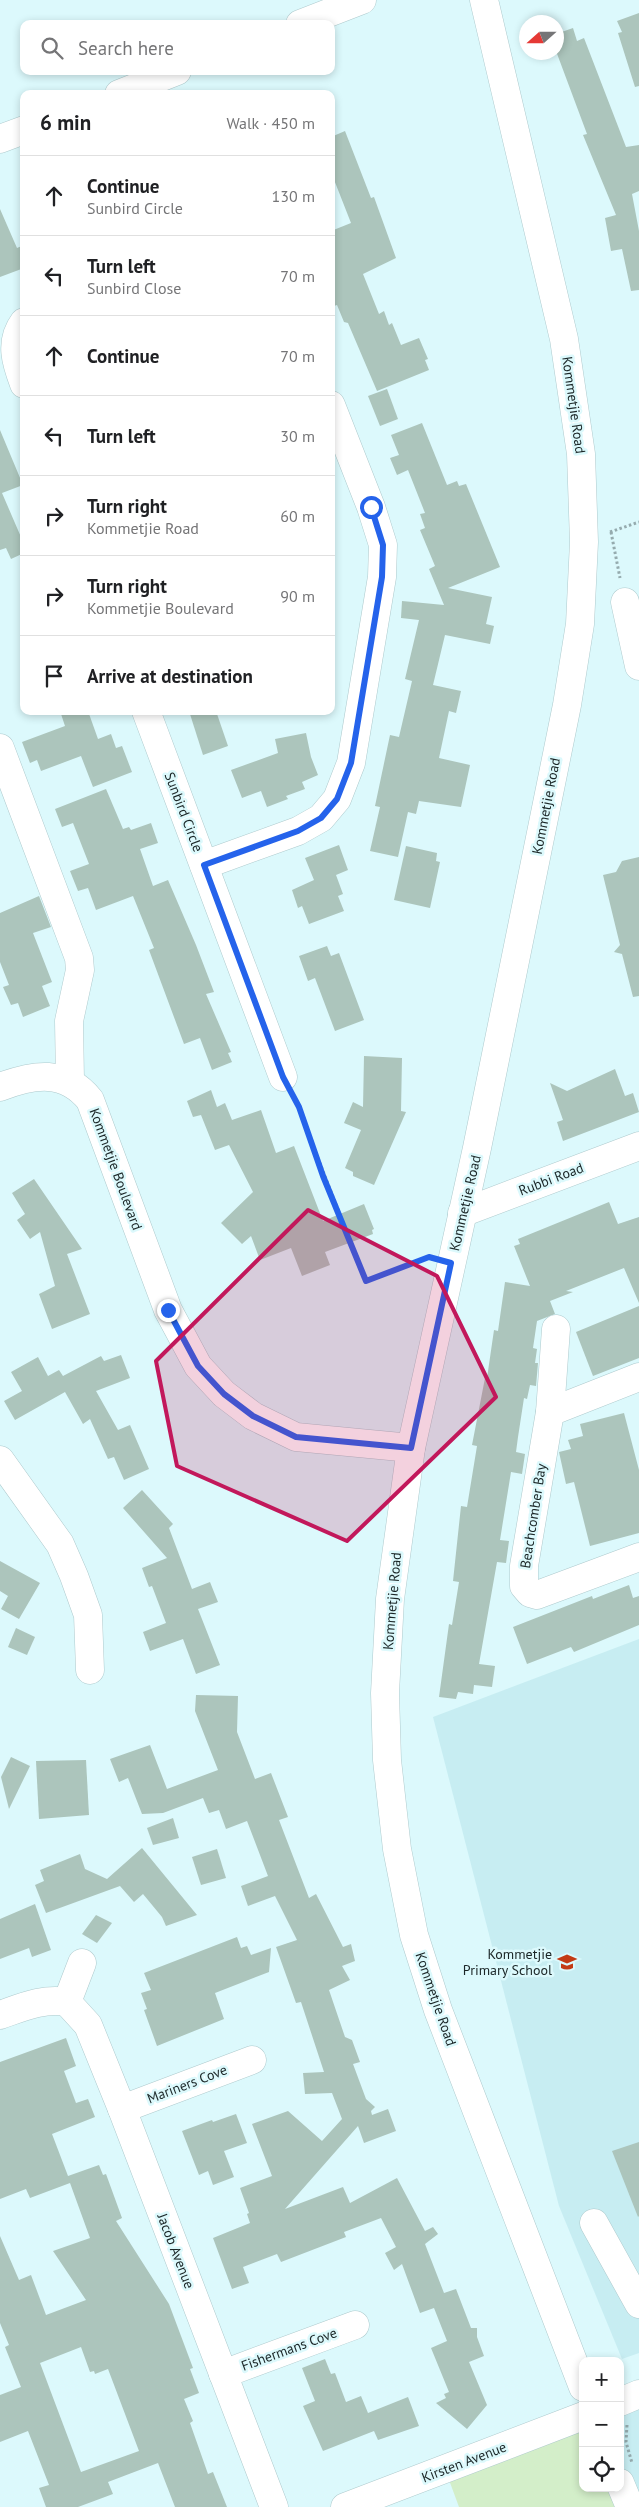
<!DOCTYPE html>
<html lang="en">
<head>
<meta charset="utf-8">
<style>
  body { margin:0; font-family:"PT Sans",sans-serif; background:#f2f2f2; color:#202124 }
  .controls { position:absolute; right:15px; bottom:15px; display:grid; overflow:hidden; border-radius:10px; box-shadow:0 2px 8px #0003 }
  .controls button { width:45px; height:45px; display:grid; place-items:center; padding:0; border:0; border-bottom:1px solid #e0e0e0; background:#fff; color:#202124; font:25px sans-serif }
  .compass { position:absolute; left:519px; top:15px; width:45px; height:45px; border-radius:50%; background:#fff; box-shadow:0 2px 8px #0003; rotate:249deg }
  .stop { position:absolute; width:15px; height:15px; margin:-11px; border:4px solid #2563eb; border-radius:50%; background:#fff }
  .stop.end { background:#2563eb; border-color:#fff; box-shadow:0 1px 5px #0008 }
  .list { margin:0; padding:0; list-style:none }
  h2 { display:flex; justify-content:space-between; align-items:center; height:65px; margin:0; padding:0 20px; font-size:21px }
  h2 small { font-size:16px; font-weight:400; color:#757577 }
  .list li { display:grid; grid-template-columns:32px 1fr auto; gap:15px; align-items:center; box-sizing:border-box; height:80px; padding:0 20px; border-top:1px solid #e0e0e0 }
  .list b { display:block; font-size:19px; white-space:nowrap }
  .list p { margin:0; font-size:16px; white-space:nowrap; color:#757577 }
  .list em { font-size:16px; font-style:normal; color:#757577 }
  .icon { flex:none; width:28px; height:28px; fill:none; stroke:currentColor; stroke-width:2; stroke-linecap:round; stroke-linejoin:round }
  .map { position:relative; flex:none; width:639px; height:2507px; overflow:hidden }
  .search { position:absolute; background:#fff; box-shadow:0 2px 8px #0003; left:20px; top:20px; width:315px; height:55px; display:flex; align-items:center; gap:12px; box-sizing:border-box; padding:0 18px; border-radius:10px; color:#757577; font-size:19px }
  .panel { position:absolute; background:#fff; box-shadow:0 2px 8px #0003; left:20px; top:90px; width:315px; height:625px; border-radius:10px }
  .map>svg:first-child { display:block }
</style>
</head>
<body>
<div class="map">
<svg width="639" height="2507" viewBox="0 0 639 2507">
  <rect width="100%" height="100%" fill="#dcf9fc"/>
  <!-- built -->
  <g fill="#c7edf2">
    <polygon points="639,1639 639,2353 622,2359 559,2206 433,1717"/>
    <polygon points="639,2394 639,2507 620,2483 620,2402"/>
  </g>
  <!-- green -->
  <polygon fill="#d3eec9" points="583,2416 583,2488 620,2488 630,2507 459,2507 445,2469"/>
  <!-- building -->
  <g fill="#acc5bc" fill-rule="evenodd">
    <polygon points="639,13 639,86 635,87 618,33 622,32 617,21"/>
    <polygon points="573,28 577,41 584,38 626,147 639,145 639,191 632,194 639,231 639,290 631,291 622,249 611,251 605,218 616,215 583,135 587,134 556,51 556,34"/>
    <polygon points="345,131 371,198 374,197 396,258 363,274 379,314 384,311 389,325 392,323 401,345 419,338 428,359 425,360 429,370 377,391 348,323 344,322 337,305 331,307 331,231 351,223 331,172 331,137"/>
    <polygon points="0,209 17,248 24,245 24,268 0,277"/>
    <polygon points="387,389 398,419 380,426 368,396"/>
    <polygon points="422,423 447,485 457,481 459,486 466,484 500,567 448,588 492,597 486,624 494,626 490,644 445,635 433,685 461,691 456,713 449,711 439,758 470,765 461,807 419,801 416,814 408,812 398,857 370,851 380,807 375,806 390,735 399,737 412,681 405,679 419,620 401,618 402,601 444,605 429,569 435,566 420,530 425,528 420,514 425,513 408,470 397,475 390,458 399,455 391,435"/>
    <polygon points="0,430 23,485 2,493 24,544 24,553 11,559 6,548 0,550"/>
    <polygon points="60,711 88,711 98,739 111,734 116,748 122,746 132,772 93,787 81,756 41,771 37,760 30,763 22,742 65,726"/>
    <polygon points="189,711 216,711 228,746 203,755"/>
    <polygon points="306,733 311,757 318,775 302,782 305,789 286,796 288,799 267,807 261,791 242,798 231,770 278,753 275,739"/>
    <polygon points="106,789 123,829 129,827 131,830 151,823 158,843 140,849 153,886 168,880 196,945 214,992 206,994 231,1052 228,1053 232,1062 212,1070 200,1038 184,1044 149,950 154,948 133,896 96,910 88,888 78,891 70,871 89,864 73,823 62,827 55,809"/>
    <polygon points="339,845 348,870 336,875 343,894 338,896 344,911 309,924 302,906 298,908 292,890 314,880 305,858"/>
    <polygon points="406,846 437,853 436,861 440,862 430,908 394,900"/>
    <polygon points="639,857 639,996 633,997 622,954 614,952 620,945 603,875 616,872 622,861"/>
    <polygon points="39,896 51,927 33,933 52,982 42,986 50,1006 23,1017 18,1003 11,1005 3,987 9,985 0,962 0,913"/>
    <polygon points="327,946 331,956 339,953 364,1020 335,1031 315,978 308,981 299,956"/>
    <polygon points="364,1056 402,1058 401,1111 406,1112 374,1185 353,1176 353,1172 345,1168 361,1130 344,1123 353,1102 363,1107"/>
    <polygon points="615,1069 625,1096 633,1093 639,1112 563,1141 557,1122 563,1120 550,1083 567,1091"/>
    <polygon points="211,1090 217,1107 225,1103 232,1120 261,1110 276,1153 294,1146 323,1221 364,1204 374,1229 372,1230 373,1234 325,1252 330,1265 302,1276 291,1248 260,1260 251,1236 242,1244 221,1223 253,1192 229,1145 215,1150 201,1115 193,1117 187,1101"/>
    <polygon points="34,1179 82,1249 67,1254 90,1314 52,1329 39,1294 55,1286 40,1232 30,1239 17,1220 25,1214 12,1193"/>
    <polygon points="609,1202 618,1224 639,1217 639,1303 624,1268 566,1291 573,1292 550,1301 555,1314 537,1321 533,1348 537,1349 535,1363 538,1363 536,1386 530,1385 527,1399 524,1398 518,1437 516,1452 525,1454 522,1474 511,1472 500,1540 509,1541 506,1563 497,1562 479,1664 495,1666 492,1687 474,1685 473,1694 458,1692 456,1699 439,1697 449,1624 452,1625 459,1582 453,1581 461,1506 467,1507 477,1446 472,1445 485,1378 487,1378 494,1330 498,1331 505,1282 530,1286 514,1246 520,1244 518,1239"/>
    <polygon points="639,1306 639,1358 593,1376 576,1332"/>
    <polygon points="121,1355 130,1378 96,1391 118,1430 130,1425 149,1469 124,1480 114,1457 108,1459 90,1419 83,1424 65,1392 15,1420 4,1401 22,1391 11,1372 38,1357 48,1376 59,1370 63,1376 101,1356 104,1361"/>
    <polygon points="624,1413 639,1470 639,1533 590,1546 574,1482 566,1484 559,1452 571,1449 568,1440 583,1436 580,1424"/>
    <polygon points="142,1490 173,1524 169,1528 192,1589 210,1582 218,1602 198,1609 220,1665 196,1674 183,1639 150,1651 143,1632 166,1623 152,1586 149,1587 142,1568 167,1558 123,1508"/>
    <polygon points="0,1561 40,1583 19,1619 1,1609 8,1596 0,1591"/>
    <polygon points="629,1585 633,1598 639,1596 639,1625 574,1652 571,1647 527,1664 513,1627 592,1596 593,1599"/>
    <polygon points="16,1628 35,1637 27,1655 8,1647"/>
    <polygon points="196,1695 238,1696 237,1732 255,1779 271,1773 288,1817 279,1820 309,1898 316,1894 343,1947 351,1944 355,1961 342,1966 350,1980 329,1990 345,2037 352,2040 360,2062 353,2064 366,2099 375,2107 371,2111 372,2115 388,2109 396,2131 364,2143 358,2126 285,2209 343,2187 350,2203 397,2178 425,2231 433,2227 438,2234 425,2244 444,2293 456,2289 471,2328 477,2328 477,2337 484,2356 469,2362 487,2405 467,2429 436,2403 446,2398 444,2394 449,2392 431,2348 447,2341 434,2308 420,2313 402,2264 394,2270 385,2253 396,2247 381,2218 344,2232 346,2237 281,2262 277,2254 243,2267 249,2283 232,2289 213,2238 250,2223 247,2214 249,2213 240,2188 272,2176 252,2124 288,2111 322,2141 342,2119 332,2093 305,2094 303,2073 324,2072 301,2002 296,2003 276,1947 297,1940 275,1896 248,1906 241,1886 268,1876 247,1821 226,1829 219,1810 209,1813 203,1798 163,1813 142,1814 128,1778 119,1782 110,1759 150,1745 167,1789 218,1770 195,1711"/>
    <polygon points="11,1757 30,1766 9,1809 1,1777"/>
    <polygon points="86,1760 89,1815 39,1819 36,1761"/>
    <polygon points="173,1818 179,1838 153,1845 147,1828"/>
    <polygon points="142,1848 197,1915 166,1926 162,1917 143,1894 134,1902 120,1886 46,1913 35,1885 44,1881 40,1870 80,1854 85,1869 107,1879"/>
    <polygon points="217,1849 226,1878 201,1885 192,1857"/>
    <polygon points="35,1904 51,1950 32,1957 29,1948 0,1959 0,1919"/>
    <polygon points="96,1915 112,1923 97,1943 82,1934"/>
    <polygon points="237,1937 241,1948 247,1946 251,1955 271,1948 269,1972 215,1993 224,2019 157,2046 144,2010 147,2009 141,1993 151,1990 144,1973"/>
    <path d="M 66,2038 L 76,2066 L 64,2071 L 76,2103 L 88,2099 L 95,2117 L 52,2134 L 68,2176 L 99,2165 L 103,2175 L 106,2174 L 122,2218 L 116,2221 L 169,2304 L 193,2368 L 190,2369 L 199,2393 L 184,2399 L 193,2421 L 190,2423 L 208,2474 L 213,2472 L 227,2507 L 175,2507 L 158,2463 L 108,2482 L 113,2494 L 78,2507 L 46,2507 L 39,2488 L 49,2485 L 28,2431 L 0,2442 L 0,2395 L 21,2387 L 5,2347 L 9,2345 L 0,2323 L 0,2236 L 19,2280 L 31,2275 L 46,2315 L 86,2300 L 53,2251 L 90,2238 L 70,2183 L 30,2198 L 26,2189 L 0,2199 L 0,2062 ZM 81,2347 L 90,2372 L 94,2371 L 95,2374 L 108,2369 L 139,2451 L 81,2472 L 40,2363 Z"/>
    <polygon points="236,2114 247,2143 224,2151 234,2177 213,2185 208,2171 199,2175 182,2131 212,2120 213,2122"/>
    <polygon points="639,2142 639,2216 638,2217 612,2151"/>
    <polygon points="325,2359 331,2374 335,2373 346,2402 361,2396 368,2413 408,2397 419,2426 378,2440 374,2431 323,2451 303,2406 315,2401 302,2368"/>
  </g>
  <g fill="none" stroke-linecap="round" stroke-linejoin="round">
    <!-- minor casing -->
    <g stroke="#aecacd" stroke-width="29">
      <g id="minor">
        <polyline points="300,24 362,0"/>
        <polyline points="119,94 177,71"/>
        <polyline points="0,139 24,130"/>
        <path d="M 24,322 C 9,342 16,363 24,384"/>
        <polyline points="625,602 639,666"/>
        <polyline points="146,711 283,1077"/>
        <polyline points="0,748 79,958 80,970 69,1021 70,1081"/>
        <polyline points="204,865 298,831 321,818 337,799 351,763 382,577 383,545 371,507 331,405"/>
        <path d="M 0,1087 C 34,1074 65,1069 90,1100 L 168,1310 L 198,1366 L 224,1394 L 253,1416 L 296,1437 L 411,1448"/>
        <polyline points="462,1213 639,1146"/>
        <polyline points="556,1329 550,1412 524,1566 524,1586 530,1593 537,1595 639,1557"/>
        <polyline points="550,1412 639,1377"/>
        <polyline points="0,1460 60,1544 74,1576 88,1615 90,1670"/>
        <polyline points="67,2002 88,2025 122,2109 274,2507"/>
        <polyline points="67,2002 82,1963"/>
        <path d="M 0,2015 C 23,2007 43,1998 67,2002"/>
        <polyline points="122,2109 252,2060"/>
        <polyline points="594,2223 639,2304"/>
        <polyline points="223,2374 355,2325"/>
        <polyline points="620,2402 639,2394"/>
        <polyline points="345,2507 583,2416"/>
      </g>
    </g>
    <!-- major casing -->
    <g stroke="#aecacd" stroke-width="29">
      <g id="major">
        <polyline points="484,0 564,339 581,454 584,542 580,624 567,705 477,1148 411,1448 390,1599 385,1693 387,1760 397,1849 414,1935 438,2010 583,2387"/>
        <polyline points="620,2483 630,2507"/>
      </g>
    </g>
    <!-- path -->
    <g stroke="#95abae" stroke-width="3" stroke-dasharray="2.5 2.5" stroke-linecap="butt">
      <polyline points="610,532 639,522"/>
      <polyline points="611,532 620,578"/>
      <polyline points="294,1097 366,1281 427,1257"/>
      <polyline points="627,2425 626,2442 632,2463"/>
    </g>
    <!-- minor -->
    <use href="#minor" stroke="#fff" stroke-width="28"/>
    <!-- major -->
    <use href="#major" stroke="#fff" stroke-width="28"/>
  </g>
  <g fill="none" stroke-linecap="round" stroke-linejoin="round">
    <!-- route -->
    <polyline stroke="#2563eb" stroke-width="6" points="168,1310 198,1366 224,1394 253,1416 296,1437 411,1448 451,1263 429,1257 366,1281 323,1176 299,1107 283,1077 204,865 298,831 321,818 337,799 351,763 382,577 383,545 371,507"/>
  </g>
  <!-- marked area -->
  <path fill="#c2185b" fill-opacity="0.2" stroke="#c2185b" stroke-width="4" stroke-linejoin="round" d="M 308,1210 L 437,1276 L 496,1397 L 347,1541 L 177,1466 L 156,1361 Z"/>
  <!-- icons -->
  <defs>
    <g id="school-bare" transform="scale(1.5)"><path d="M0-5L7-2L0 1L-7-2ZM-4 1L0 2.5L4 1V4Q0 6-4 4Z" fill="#c33a14" stroke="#dcf9fc" stroke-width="2.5" paint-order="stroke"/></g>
  </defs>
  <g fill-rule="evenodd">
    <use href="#school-bare" x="567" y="1962"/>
  </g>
  <g text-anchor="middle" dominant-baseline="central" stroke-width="5" stroke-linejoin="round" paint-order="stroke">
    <!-- street labels -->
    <g font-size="14" fill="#1b2627" stroke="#dcf9fc">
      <text transform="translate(574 405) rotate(82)">Kommetjie Road</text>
      <text transform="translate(546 806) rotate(-79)">Kommetjie Road</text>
      <text transform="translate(184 812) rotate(69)">Sunbird Circle</text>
      <text transform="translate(116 1169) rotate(70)">Kommetjie Boulevard</text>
      <text transform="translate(551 1179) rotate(-21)">Rubbi Road</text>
      <text transform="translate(465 1203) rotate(-77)">Kommetjie Road</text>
      <text transform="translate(533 1516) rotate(-81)">Beachcomber Bay</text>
      <text transform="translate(392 1601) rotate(-85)">Kommetjie Road</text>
      <text transform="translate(436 1999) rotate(71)">Kommetjie Road</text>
      <text transform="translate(187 2084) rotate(-21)">Mariners Cove</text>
      <text transform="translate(176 2251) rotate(69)">Jacob Avenue</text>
      <text transform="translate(289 2349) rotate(-20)">Fishermans Cove</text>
      <text transform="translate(464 2462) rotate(-21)">Kirsten Avenue</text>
    </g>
    <!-- poi labels -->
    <g font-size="14" fill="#1b2627" stroke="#dcf9fc" text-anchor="end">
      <text x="552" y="1954">Kommetjie<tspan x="552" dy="16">Primary School</tspan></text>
    </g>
  </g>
</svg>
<div class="controls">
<button>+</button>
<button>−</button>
<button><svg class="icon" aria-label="locate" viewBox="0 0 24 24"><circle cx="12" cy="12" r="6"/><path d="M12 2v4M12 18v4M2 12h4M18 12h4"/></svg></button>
</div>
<svg class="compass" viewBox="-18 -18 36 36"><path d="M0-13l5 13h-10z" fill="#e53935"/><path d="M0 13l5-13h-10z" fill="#757577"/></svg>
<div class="stop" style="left:371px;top:507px"></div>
<div class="stop end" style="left:168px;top:1310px"></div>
<div class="search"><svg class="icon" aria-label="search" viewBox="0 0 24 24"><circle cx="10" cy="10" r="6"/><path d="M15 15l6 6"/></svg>Search here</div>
<section class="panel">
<h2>6 min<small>Walk · 450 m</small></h2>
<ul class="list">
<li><svg class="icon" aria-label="ahead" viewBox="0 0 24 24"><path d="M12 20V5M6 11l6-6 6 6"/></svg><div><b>Continue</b><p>Sunbird Circle</p></div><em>130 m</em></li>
<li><svg class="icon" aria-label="left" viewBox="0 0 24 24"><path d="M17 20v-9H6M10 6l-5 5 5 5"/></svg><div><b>Turn left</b><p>Sunbird Close</p></div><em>70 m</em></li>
<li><svg class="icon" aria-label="ahead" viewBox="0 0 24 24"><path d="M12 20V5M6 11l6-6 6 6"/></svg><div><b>Continue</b></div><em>70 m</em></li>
<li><svg class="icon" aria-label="left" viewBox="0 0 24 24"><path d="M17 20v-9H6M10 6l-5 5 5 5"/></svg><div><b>Turn left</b></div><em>30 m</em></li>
<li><svg class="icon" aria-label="right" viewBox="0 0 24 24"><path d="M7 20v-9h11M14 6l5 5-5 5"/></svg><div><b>Turn right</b><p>Kommetjie Road</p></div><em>60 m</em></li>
<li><svg class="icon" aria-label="right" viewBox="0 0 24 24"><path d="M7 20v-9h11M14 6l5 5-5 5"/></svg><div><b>Turn right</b><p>Kommetjie Boulevard</p></div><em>90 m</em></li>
<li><svg class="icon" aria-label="arrive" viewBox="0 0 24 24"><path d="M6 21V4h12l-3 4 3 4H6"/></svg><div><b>Arrive at destination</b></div></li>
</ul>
</section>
</div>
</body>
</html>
